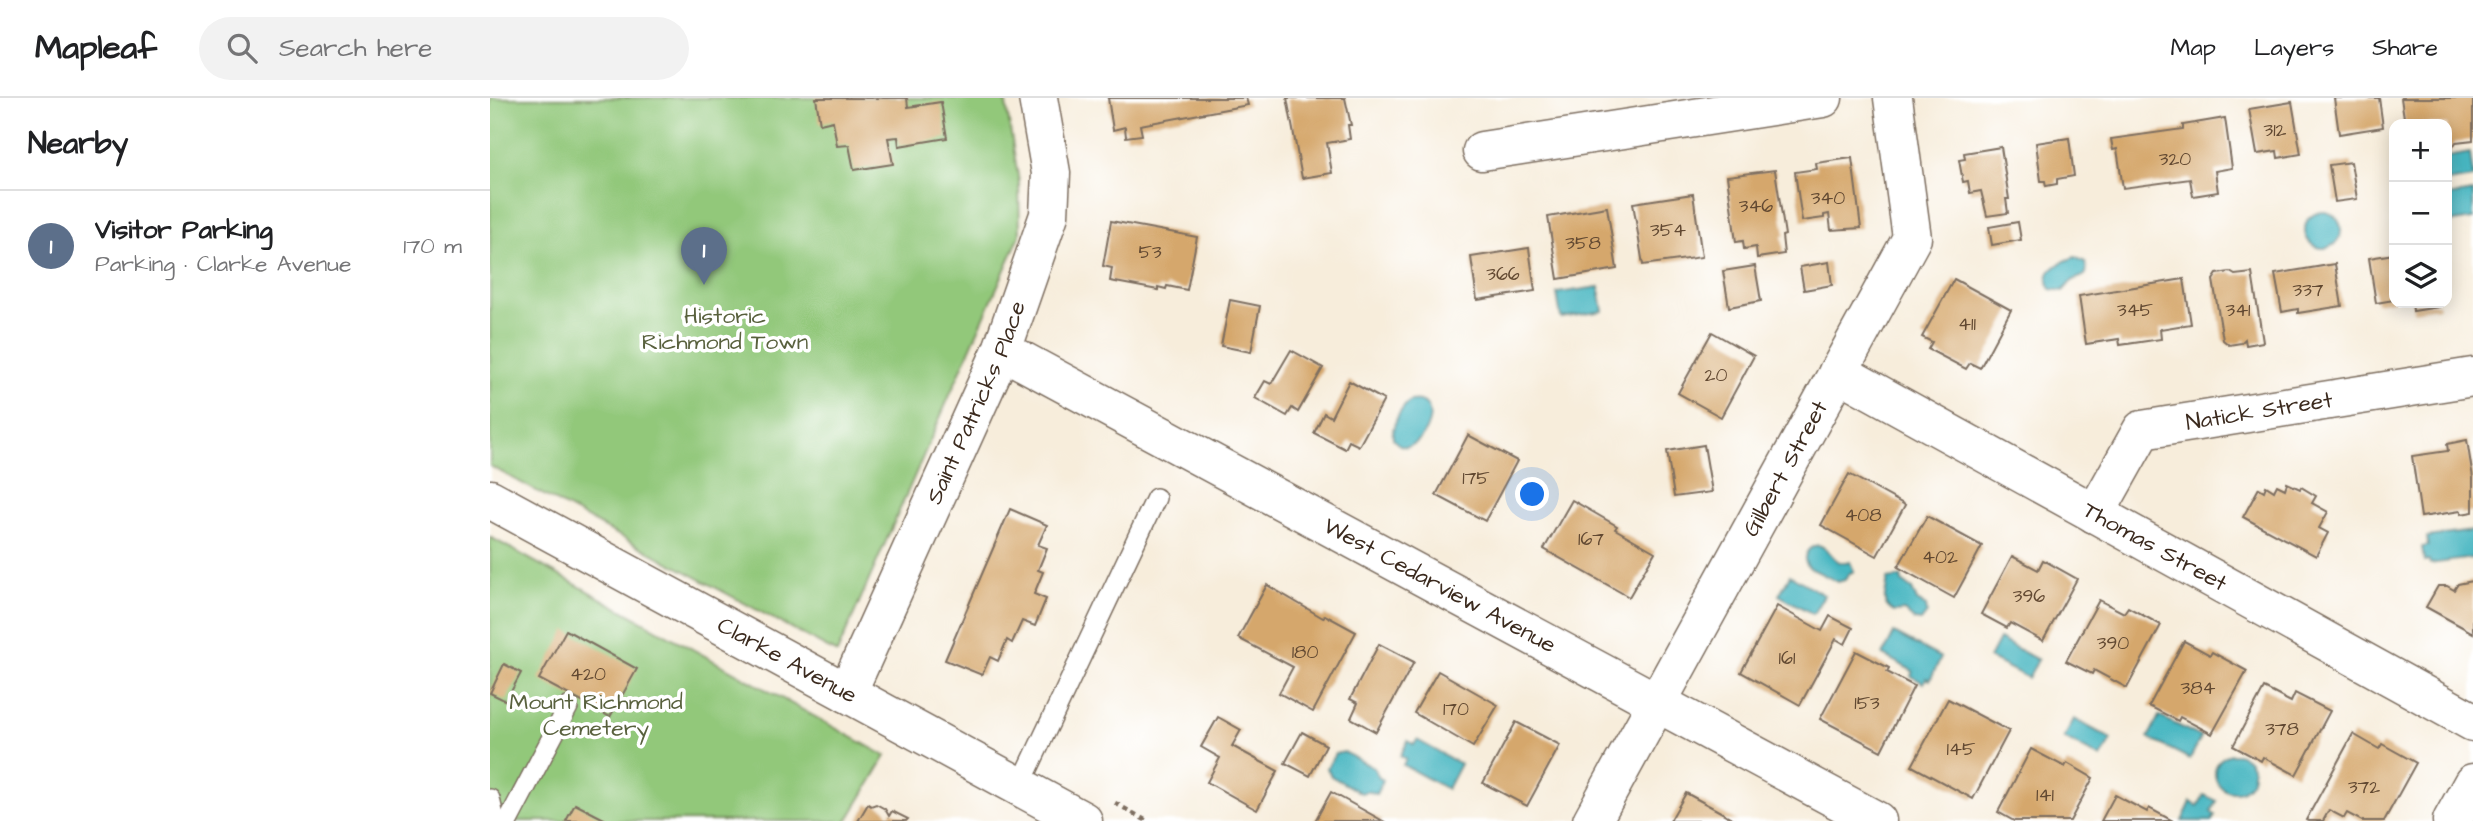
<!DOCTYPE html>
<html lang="en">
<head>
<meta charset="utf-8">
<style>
  body { margin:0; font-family:"Architects Daughter",sans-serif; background:#f2f2f2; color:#202124 }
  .controls { position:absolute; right:21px; top:21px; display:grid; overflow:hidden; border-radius:14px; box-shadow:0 4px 18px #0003 }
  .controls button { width:63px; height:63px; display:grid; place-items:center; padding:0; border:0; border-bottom:2px solid #e0e0e0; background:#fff; color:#202124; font:35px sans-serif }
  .you { position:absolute; left:1043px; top:397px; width:24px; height:24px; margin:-18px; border:5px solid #fff; border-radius:50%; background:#1a73e8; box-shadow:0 0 0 10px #1a73e833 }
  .badge { display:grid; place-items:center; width:46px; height:46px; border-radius:50%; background:#1f6fb2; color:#fff; font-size:23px; font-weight:700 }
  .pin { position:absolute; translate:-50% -58px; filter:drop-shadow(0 2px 4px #0008) }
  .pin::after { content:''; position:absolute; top:37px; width:24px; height:21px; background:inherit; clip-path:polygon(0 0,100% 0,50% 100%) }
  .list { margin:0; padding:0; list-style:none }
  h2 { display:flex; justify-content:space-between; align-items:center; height:91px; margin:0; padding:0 28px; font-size:30px }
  h2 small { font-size:23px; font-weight:400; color:#757577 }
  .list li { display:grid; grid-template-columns:46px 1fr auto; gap:21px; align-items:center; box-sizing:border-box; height:112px; padding:0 28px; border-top:2px solid #e0e0e0 }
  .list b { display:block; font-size:26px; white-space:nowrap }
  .list p { margin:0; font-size:23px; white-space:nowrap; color:#757577 }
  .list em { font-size:23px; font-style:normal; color:#757577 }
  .icon { flex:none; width:38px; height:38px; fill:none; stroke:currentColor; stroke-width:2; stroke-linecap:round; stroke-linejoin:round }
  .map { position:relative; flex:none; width:1983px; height:723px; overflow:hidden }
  header { display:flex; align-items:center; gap:42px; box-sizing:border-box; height:98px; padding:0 35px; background:#fff; border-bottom:2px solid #e0e0e0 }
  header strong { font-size:33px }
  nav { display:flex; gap:38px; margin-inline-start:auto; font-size:24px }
  .search { width:490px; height:63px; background:#f2f2f2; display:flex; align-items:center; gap:18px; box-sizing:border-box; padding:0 24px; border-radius:38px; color:#757577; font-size:26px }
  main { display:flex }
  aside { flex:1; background:#fff }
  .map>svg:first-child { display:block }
</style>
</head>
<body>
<header>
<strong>Mapleaf</strong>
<div class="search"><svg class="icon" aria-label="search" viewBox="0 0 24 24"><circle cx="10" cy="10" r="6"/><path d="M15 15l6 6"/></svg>Search here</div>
<nav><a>Map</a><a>Layers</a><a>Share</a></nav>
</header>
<main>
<aside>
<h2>Nearby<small></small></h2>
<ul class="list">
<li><span class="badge" style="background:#5c6f8a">1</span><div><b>Visitor Parking</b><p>Parking · Clarke Avenue</p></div><em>170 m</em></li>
</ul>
</aside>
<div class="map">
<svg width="1983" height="723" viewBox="0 0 1983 723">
  <rect width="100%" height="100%" fill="#fff"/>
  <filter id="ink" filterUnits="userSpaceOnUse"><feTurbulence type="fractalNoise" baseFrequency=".0143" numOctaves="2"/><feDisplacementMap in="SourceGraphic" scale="14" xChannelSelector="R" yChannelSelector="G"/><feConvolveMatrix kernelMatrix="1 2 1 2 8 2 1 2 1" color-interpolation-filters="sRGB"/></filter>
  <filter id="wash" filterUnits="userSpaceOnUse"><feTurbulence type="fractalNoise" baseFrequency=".00686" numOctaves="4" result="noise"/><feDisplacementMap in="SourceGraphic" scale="28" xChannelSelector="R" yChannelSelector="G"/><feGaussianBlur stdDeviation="1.57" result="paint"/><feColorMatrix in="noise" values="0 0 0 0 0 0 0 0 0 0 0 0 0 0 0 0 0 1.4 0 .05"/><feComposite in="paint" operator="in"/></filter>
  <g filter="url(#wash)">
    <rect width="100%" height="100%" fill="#f7eddb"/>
    <!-- green -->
    <g fill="#92c87a" stroke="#66794c" stroke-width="2">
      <polygon points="0,0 515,0 529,84 530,137 347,555 0,368"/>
      <polygon points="0,439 396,658 357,723 0,723"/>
    </g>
    <!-- water -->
    <g fill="#47b6c1" stroke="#417070" stroke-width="2">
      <polygon points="1980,55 1983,80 1957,84 1957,59"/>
      <polygon points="1983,94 1983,121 1957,125 1957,98"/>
      <circle cx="1833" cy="132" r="18"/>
      <path d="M 1585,159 L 1595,164 C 1601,183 1589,176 1581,184 C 1578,187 1576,190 1573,193 L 1561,191 C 1550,173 1571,164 1585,159 Z"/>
      <polygon points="1109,189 1113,213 1071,220 1067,195"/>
      <path d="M 920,303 C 962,296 927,372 903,341 C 901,328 910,311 920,303 Z"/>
      <polygon points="1983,433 1983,460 1940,466 1939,462 1934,463 1932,449 1938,448 1937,439"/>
      <path d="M 1328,447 C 1342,450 1344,470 1360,464 L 1364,473 L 1358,476 L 1355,482 L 1348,484 L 1320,470 C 1310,461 1316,450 1328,447 Z"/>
      <polygon points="1300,477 1334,497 1323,516 1289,497"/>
      <path d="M 1411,479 L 1412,484 L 1422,491 L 1427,503 L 1436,508 L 1437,515 L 1431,523 L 1424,522 L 1414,513 L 1404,514 C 1387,504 1399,494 1397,481 Z"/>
      <polygon points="1404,535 1451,560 1440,582 1436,580 1434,585 1421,578 1423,573 1393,557"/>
      <polygon points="1509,541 1548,562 1538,580 1499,560"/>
      <polygon points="1669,618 1711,639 1700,661 1658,640"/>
      <polygon points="1584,621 1621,641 1611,660 1574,640"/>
      <polygon points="927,642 970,666 957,691 913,667 916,661 910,658 918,643 924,647"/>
      <polygon points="854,654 884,670 888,679 893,682 886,696 878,693 871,695 841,678 837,670 845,656"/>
      <circle cx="1744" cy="675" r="19"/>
      <polygon points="1714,697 1727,703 1721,714 1725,717 1722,723 1692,723 1701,704 1708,708"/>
    </g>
    <g id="blocks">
      <!-- building -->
      <g fill="#d5a76c">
        <polygon points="326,0 417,0 418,9 451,4 457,40 409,48 408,39 398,40 403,66 364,72 359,47 347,48 343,23 330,26"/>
        <polygon points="618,0 756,0 758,7 650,27 652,37 636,39 635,29 623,32"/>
        <polygon points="797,0 855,0 861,27 858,27 860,41 837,45 842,75 812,80"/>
        <polygon points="1844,0 1889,0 1893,29 1849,36"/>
        <polygon points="1911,0 1983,0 1983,42 1966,44 1961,52 1957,53 1957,26 1915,26"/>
        <polygon points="1802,4 1811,56 1788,60 1787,53 1767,56 1759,11"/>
        <polygon points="1735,20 1742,70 1725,73 1728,94 1703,98 1700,81 1633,90 1627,51 1623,52 1621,41 1693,31 1693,27"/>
        <polygon points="1579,40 1584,78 1567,81 1567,86 1556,88 1555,83 1551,83 1546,45"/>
        <polygon points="1511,49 1519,101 1516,101 1518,115 1497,118 1491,93 1480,95 1478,83 1473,84 1469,62 1475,61 1474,55"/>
        <polygon points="1362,60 1371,130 1341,132 1339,116 1334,117 1334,120 1312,123 1305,74 1327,71 1326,65"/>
        <polygon points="1861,64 1867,101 1845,104 1839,67"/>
        <polygon points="1285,72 1295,137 1292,138 1294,156 1267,160 1266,149 1254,151 1253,143 1246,144 1237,78"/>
        <polygon points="1203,96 1212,159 1153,167 1143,105"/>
        <polygon points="1117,109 1127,171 1068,181 1058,119"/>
        <polygon points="621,123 707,139 697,192 677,188 676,191 668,189 668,192 620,183 622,170 613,168"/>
        <polygon points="1528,124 1531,142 1502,147 1499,129"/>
        <polygon points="1039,150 1045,193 987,202 981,159"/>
        <polygon points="1904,156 1904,202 1886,205 1879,160"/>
        <polygon points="1339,164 1342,187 1314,192 1310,169"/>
        <polygon points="1845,166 1852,208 1808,215 1808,211 1792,214 1785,176"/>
        <polygon points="1265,168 1271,203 1239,209 1233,173"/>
        <polygon points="1740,174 1745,177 1762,175 1773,244 1756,247 1755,241 1751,245 1739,247 1733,242 1723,182 1727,176"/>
        <polygon points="1464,181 1521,212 1490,270 1480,265 1476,271 1438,251 1442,244 1432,239"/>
        <polygon points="1694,181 1701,226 1670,231 1671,241 1630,247 1629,241 1596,246 1589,198"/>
        <polygon points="740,202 770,208 761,254 731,248"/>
        <polygon points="1922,205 1948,205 1949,209 1923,213"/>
        <polygon points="1222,234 1264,258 1231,319 1188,295"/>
        <polygon points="801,252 833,270 808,314 802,310 797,318 765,300 775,283 781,286"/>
        <polygon points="859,283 894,302 869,348 859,343 855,351 824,335 834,315 841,319"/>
        <polygon points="978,337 1027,363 995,423 946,397"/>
        <polygon points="1977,342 1983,380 1983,414 1971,416 1971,413 1931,419 1922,358 1958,353 1957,346"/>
        <polygon points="1214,347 1222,394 1184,399 1177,353"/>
        <polygon points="1359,376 1415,407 1387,458 1331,427"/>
        <polygon points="1797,385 1810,391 1811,389 1826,398 1822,405 1838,414 1829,430 1838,435 1826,458 1753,419 1769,390 1774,393 1776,388 1784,393 1787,387 1795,391"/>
        <polygon points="1082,402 1127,428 1125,431 1165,454 1139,499 1054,451"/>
        <polygon points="520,411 557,427 548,447 557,450 548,472 553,474 544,496 556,501 545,528 532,523 522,545 517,542 508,563 500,559 492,577 455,562"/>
        <polygon points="1437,418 1492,448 1464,500 1408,469"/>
        <polygon points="1522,458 1548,472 1553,462 1587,481 1553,543 1520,525 1517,530 1491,516"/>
        <polygon points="1983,483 1983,535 1936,509 1948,488 1957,488 1964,492 1968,486"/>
        <polygon points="777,487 833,520 835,517 866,534 823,614 789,595 803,569 748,540"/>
        <polygon points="1609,502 1634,515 1638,509 1671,527 1637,590 1604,572 1602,576 1576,563"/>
        <polygon points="1287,508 1332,533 1340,518 1363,530 1355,546 1346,541 1310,607 1251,574"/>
        <polygon points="76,532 147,571 120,619 49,581"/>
        <polygon points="1694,543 1720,557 1722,554 1757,573 1722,636 1690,619 1688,623 1659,608"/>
        <polygon points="889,546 924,564 886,634 861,620 868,605 860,601"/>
        <polygon points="1366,553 1399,570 1397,574 1424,588 1391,653 1330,621"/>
        <polygon points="14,566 31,575 16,603 0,595"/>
        <polygon points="948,573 1008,607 983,649 924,615"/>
        <polygon points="1774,590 1801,604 1805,595 1840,613 1806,677 1773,659 1771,663 1743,648"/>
        <polygon points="1458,601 1519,633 1483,701 1422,668"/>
        <polygon points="728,619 751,632 742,648 788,673 767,712 717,684 730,660 711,649"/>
        <polygon points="1026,624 1070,647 1037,708 993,685"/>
        <polygon points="812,634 836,647 820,678 795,665"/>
        <polygon points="1863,636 1889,651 1892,646 1926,665 1894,723 1872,723 1857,715 1854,720 1839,712 1833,723 1818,723 1816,722"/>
        <polygon points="1541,651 1575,669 1577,665 1603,680 1580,723 1524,723 1508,714"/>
        <polygon points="841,694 893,723 825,723"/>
        <polygon points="1196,695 1247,723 1180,723"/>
        <polygon points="1625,697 1657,714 1659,710 1683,723 1611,723"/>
        <polygon points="85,706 118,723 76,723"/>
        <polygon points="378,706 381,708 386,706 395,711 399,718 402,713 418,721 416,723 368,723"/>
      </g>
    </g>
  </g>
  <g filter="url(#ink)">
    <use href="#blocks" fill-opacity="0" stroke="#7d6e60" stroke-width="2"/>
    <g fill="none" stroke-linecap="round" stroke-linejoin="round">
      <!-- service casing -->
      <g stroke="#7d6e60" stroke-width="22">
        <g id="service">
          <polyline points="530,688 666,400"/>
          <polyline points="0,701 5,723"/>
          <polyline points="18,723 78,609"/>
        </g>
      </g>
      <!-- minor casing -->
      <g stroke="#7d6e60" stroke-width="41">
        <g id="minor">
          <polyline points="992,53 1333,0"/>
          <path id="s1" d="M 512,252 L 1387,723"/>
          <path id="s2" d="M 1348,274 L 1983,624"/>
          <path id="s3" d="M 1605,416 L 1652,332 L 1983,279"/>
          <path id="s4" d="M 357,595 L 512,252 L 559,117 L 561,75 L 548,0"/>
          <path id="s5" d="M 1102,723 L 1422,140 L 1403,0"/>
          <polyline points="1962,723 1983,685"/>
        </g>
      </g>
      <!-- tertiary casing -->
      <g stroke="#7d6e60" stroke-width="41">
        <g id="tertiary">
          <path id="s6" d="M 0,401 L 593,723"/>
        </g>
      </g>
      <!-- path -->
      <polyline stroke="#7d6e60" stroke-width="4.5" stroke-dasharray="5 5" stroke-linecap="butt" points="625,705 657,723"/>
      <!-- service -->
      <use href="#service" stroke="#fff" stroke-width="19"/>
      <!-- minor -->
      <use href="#minor" stroke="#fff" stroke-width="38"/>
      <!-- tertiary -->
      <use href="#tertiary" stroke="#fff" stroke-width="38"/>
    </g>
  </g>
  <g text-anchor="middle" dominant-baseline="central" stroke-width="7" stroke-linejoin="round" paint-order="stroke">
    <!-- number labels -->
    <g font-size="19" fill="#624932">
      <text x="1785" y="32">312</text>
      <text x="1685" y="61">320</text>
      <text x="1338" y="100">340</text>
      <text x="1266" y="108">346</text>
      <text x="1178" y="132">354</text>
      <text x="1093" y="145">358</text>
      <text x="660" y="154">53</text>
      <text x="1013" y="176">366</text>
      <text x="1818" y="192">337</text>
      <text x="1645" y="212">345</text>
      <text x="1748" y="212">341</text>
      <text x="1477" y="226">411</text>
      <text x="1226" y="277">20</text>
      <text x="986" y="380">175</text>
      <text x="1373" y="417">408</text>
      <text x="1101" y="441">167</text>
      <text x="1450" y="459">402</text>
      <text x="1539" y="498">396</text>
      <text x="1623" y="545">390</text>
      <text x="815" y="554">180</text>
      <text x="1297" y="560">161</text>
      <text x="98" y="576">420</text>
      <text x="1708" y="590">384</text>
      <text x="1377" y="605">153</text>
      <text x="966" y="611">170</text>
      <text x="1792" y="631">378</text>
      <text x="1471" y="651">145</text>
      <text x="1874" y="689">372</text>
      <text x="1555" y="697">141</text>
    </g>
    <!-- park labels -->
    <g font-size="23" fill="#59613e" stroke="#fff">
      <text x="235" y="218">Historic<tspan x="235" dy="26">Richmond Town</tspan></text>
      <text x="106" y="604">Mount Richmond<tspan x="106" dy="26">Cemetery</tspan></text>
    </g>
    <!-- street labels -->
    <g font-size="23" fill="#3b2a1e" stroke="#fff">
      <text stroke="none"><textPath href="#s4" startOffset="318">Saint Patricks Place</textPath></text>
      <text stroke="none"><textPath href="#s3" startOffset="215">Natick Street</textPath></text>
      <text stroke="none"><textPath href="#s5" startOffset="402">Gilbert Street</textPath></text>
      <text stroke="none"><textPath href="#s2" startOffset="362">Thomas Street</textPath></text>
      <text stroke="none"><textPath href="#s1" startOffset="497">West Cedarview Avenue</textPath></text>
      <text stroke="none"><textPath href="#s6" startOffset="338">Clarke Avenue</textPath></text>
    </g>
  </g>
</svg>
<div class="controls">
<button>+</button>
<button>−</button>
<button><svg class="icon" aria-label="layers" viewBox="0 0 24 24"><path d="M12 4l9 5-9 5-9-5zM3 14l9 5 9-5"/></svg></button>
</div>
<div class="you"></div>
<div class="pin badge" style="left:214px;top:187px;background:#5c6f8a">1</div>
</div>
</main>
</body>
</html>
